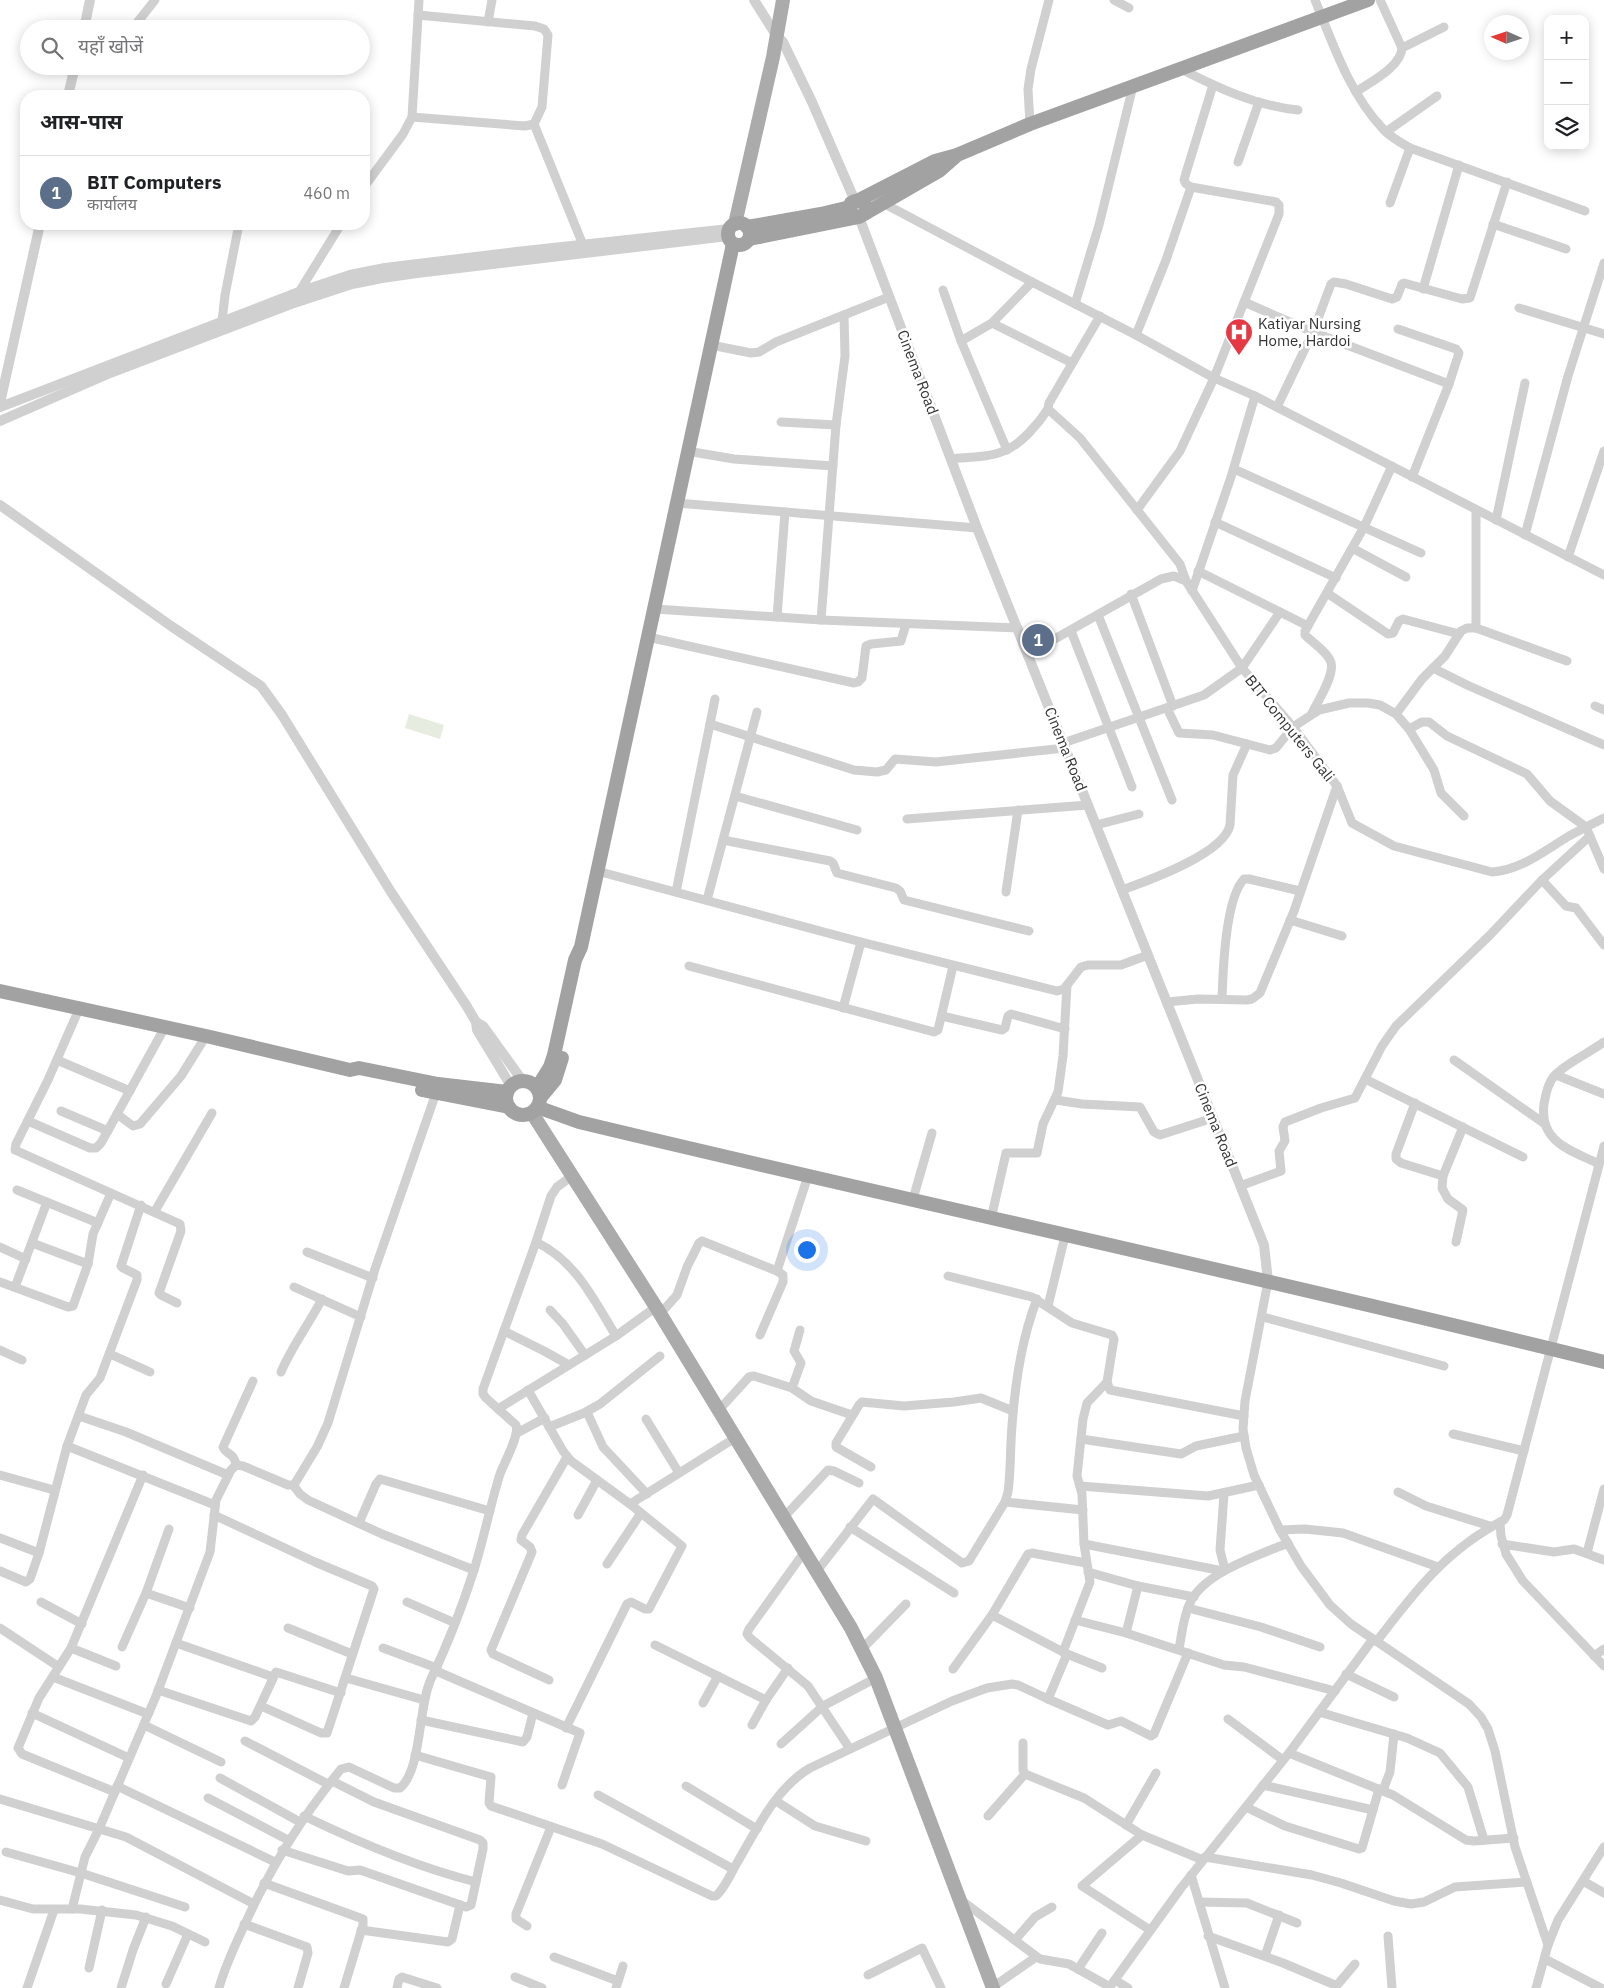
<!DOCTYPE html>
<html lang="hi">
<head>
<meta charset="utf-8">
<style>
  body { margin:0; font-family:"IBM Plex Sans","Noto Sans Devanagari",sans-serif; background:#f6f6f6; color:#202124 }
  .controls { position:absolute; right:15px; top:15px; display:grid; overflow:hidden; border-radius:10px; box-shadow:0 2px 12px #0003 }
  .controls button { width:45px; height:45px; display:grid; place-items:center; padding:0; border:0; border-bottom:1px solid #e0e0e0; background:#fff; color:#202124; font:25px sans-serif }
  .compass { position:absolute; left:1484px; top:15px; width:45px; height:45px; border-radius:50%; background:#fff; box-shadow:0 2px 12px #0003; rotate:273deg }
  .you { position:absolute; left:806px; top:1249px; width:18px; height:18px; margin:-12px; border:4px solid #fff; border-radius:50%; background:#1a73e8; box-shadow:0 0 0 8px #1a73e833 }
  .badge { display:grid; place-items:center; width:32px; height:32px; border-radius:50%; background:#db2777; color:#fff; font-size:16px; font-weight:700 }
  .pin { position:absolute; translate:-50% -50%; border:2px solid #fff; box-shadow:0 1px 5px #0006 }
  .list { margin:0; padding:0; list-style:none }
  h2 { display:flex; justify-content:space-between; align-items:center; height:65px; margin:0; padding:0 20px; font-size:21px }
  h2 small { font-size:16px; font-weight:400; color:#757577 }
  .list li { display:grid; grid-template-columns:32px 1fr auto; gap:15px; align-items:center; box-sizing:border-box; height:75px; padding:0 20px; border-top:1px solid #e0e0e0 }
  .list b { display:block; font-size:19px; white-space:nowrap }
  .list p { margin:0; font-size:16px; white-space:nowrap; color:#757577 }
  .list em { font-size:16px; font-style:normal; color:#757577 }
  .icon { flex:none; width:28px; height:28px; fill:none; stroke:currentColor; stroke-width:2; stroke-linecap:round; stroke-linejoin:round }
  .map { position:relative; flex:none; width:1604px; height:1988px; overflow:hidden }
  .search { position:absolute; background:#fff; box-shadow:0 2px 12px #0003; left:20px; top:20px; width:350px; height:55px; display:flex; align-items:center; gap:12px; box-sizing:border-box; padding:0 18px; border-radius:28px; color:#757577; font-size:19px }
  .panel { position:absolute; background:#fff; box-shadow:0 2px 12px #0003; left:20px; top:90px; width:350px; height:140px; border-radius:20px }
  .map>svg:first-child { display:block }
</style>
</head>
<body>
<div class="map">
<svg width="1604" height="1988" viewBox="0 0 1604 1988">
  <rect width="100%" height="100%" fill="#fff"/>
  <!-- green -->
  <polygon fill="#e6ecdf" points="409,714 444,725 440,739 405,728"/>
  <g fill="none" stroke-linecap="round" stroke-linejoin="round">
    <!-- minor -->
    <g stroke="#d0d0d0" stroke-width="9">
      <polyline points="1114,0 1129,8"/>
      <path d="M 1315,0 C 1333,44 1350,95 1384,130 C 1392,138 1401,143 1410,148 L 1585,211"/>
      <polyline points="488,22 492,0"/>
      <polyline points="132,29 155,0"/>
      <polyline points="1402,48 1444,27"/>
      <path d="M 1179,68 C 1216,87 1256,106 1298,110"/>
      <path d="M 1356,92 C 1370,82 1401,67 1402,48 L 1380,0"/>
      <polyline points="412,117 525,126 534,124 542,107 548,35 544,29 535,26 418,15"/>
      <polyline points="534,124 583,245"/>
      <polyline points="1030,124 1028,89 1031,69 1049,0"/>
      <polyline points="1386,132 1437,96"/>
      <polyline points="1238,162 1259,102"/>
      <polyline points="364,187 403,134 412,117 419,0"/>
      <polyline points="883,203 1032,282 1136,335 1214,378 1255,396 1604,575"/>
      <polyline points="1390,203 1410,148"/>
      <polyline points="1493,224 1566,249"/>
      <polyline points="1423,289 1459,165"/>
      <polyline points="943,290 961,341 1007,450"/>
      <polyline points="299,292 341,224"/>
      <polyline points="1244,302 1313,332 1449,384"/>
      <polyline points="1075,304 1099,225 1133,86"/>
      <polyline points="1519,308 1604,334"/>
      <polyline points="1100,316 1049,403 1048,409 1080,438 1180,564 1186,581"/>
      <polyline points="222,321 225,295 239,224"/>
      <polyline points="992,323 1072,363"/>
      <polyline points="1398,329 1456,349 1459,353 1449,384 1412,477"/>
      <polyline points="1136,335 1166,260 1191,187"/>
      <polyline points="961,341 992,323 1032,282"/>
      <polyline points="711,345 751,353 759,352 776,342 889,297"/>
      <polyline points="1277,407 1313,332 1331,284 1334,282 1346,284 1392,299 1397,297 1402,284 1404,283 1462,299 1470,298 1507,182"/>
      <polyline points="781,422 836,425"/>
      <polyline points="687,451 734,459 833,466"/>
      <path d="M 951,459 C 969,457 989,458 1006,450 C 1021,444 1039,423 1048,409"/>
      <polyline points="1234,469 1421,553"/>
      <polyline points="677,503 977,528"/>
      <polyline points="1137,510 1180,451 1214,378 1279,214 1279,205 1276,202 1191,187 1186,184 1184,180 1186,173 1213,85"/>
      <polyline points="1496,520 1525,383"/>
      <polyline points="1215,522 1336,578"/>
      <polyline points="1525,535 1568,376 1604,263"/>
      <polyline points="1352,548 1406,577"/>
      <polyline points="1568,557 1604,451"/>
      <polyline points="1198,571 1308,626"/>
      <polyline points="1192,591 1231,477 1255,396"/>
      <polyline points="1327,593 1388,634 1393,633 1399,621 1403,619 1459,634"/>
      <polyline points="1131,594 1173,706"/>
      <polyline points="655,609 821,620 1018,628"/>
      <polyline points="1098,615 1172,800"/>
      <polyline points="777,617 785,512"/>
      <polyline points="821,620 836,425 845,356 844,315"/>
      <polyline points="1476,628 1476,510"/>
      <polyline points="1071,631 1132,787"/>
      <polyline points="648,637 854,683 858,682 862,678 866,646 871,644 901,641 906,624"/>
      <path d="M 1028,654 L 1161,579 L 1174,576 L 1186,581 L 1242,668 L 1293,727 L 1337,786 L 1352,823 L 1394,846 L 1492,872 C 1521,870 1544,851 1569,836 C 1580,830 1592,824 1604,818"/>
      <polyline points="1433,668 1467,685 1604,745"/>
      <polyline points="1595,706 1604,710"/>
      <polyline points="1167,708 1179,733 1213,735 1270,750 1276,748 1293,727 1319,710 1349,703 1368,703 1380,705 1396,714 1409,729 1434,770 1441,793 1464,816"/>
      <path d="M 1312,713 C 1318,701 1337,672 1330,660 C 1325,650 1313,643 1305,635 L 1305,631 L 1364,527 L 1392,466"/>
      <polyline points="1396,714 1422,679 1445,656 1461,631 1467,628 1476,628 1567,661"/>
      <polyline points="710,724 854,770 877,772 886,770 895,759 936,762 1065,748"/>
      <polyline points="1409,729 1422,722 1429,722 1447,736 1527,774 1550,801 1586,827 1604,869"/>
      <polyline points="1063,743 1204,695 1242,668 1280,612"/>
      <polyline points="735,796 857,830"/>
      <polyline points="907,819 1088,805"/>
      <polyline points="1096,825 1139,814"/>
      <polyline points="723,840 830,861 833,863 837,873 896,888 900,891 904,900 1029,931"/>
      <polyline points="597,871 861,942 1057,991 1064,989 1081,967 1088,965 1121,965 1148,955"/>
      <polyline points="1542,880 1566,906 1576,908 1604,945"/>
      <path d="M 1122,890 C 1147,881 1224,854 1230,825 L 1233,775 L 1247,744"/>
      <polyline points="676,892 715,699"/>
      <polyline points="1006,892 1018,810"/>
      <polyline points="707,900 757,712"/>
      <polyline points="1290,920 1342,936"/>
      <polyline points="689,966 934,1032 938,1030 953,966"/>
      <path d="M 1222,999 C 1223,972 1225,899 1244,879 L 1249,879 L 1300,891"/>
      <polyline points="1167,1002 1198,999 1247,1000 1252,999 1260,993 1294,911 1337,786"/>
      <polyline points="843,1008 861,942"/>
      <polyline points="79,1009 48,1080 16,1144 15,1150 180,1224 181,1231 159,1293 161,1295 177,1303"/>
      <polyline points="942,1016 1002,1030 1005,1028 1008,1016 1011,1014 1065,1029"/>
      <polyline points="57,1060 130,1091"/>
      <polyline points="1454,1060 1545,1124"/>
      <polyline points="1556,1075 1604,1094"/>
      <polyline points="1365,1079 1523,1157"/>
      <polyline points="1056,1100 1082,1104 1140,1107 1154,1132 1160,1135 1213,1118"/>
      <polyline points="1415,1103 1396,1154 1396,1159 1401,1163 1443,1176"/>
      <polyline points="61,1111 108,1131"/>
      <polyline points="117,1114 133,1126 140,1124 181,1076 206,1036"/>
      <polyline points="28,1121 90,1148 96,1148 101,1143 165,1027"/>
      <path d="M 1599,1164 C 1570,1150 1539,1142 1544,1104 C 1546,1093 1548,1083 1555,1075 C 1568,1062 1589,1053 1604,1042"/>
      <polyline points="1240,1186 1281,1171 1279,1151 1285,1141 1283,1127 1285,1122 1321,1108 1355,1098 1382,1046 1396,1026 1490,935 1542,880 1590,836"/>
      <polyline points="17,1190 98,1223"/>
      <polyline points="913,1199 932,1133"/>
      <polyline points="155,1211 212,1113"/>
      <polyline points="991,1219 1006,1153 1037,1153 1043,1124 1058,1092 1063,1056 1067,985"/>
      <path d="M 536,1242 C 576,1261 594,1300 616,1336"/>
      <polyline points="1456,1242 1463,1210 1448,1199 1442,1188 1443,1176 1463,1127"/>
      <polyline points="32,1243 88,1264"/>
      <polyline points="0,1247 26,1259"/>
      <polyline points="307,1252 373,1278"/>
      <polyline points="777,1271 808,1176"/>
      <polyline points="948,1276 1032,1297 1072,1323 1112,1335 1114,1339 1107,1382 1110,1390 1244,1416"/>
      <polyline points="1268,1281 1245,1401 1243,1429 1246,1448 1254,1475 1280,1530 1301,1566 1330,1605 1351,1624 1469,1704 1481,1717 1488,1729 1495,1751 1515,1847 1548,1945"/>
      <polyline points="0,1282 68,1307 73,1306 88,1264 93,1234 111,1193"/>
      <polyline points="15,1287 47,1202"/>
      <polyline points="294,1287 361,1317"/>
      <polyline points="1048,1306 1065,1236"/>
      <polyline points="550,1310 563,1324 585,1355"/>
      <polyline points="660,1314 677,1295 687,1267 699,1243 702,1241 777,1271 783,1275 783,1282 760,1335"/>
      <polyline points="1263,1317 1444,1366"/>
      <polyline points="504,1331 544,1351 569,1365"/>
      <polyline points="0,1350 22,1360"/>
      <polyline points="110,1354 150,1372"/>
      <path d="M 281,1372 C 292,1346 309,1324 322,1299"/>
      <polyline points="792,1388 801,1363 794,1351 800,1330"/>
      <polyline points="528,1390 563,1451 571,1461 630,1504 682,1546 649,1609 645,1609 631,1602 627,1604 566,1728"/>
      <polyline points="498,1409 616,1336 656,1307"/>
      <polyline points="718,1411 749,1377 754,1376 792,1388 811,1401 852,1415"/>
      <polyline points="587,1412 603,1447 647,1494"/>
      <polyline points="79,1416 126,1432 228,1475"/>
      <polyline points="646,1419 679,1473"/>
      <polyline points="549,1427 584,1413 600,1404 660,1356"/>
      <polyline points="517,1433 545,1418"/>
      <polyline points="1453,1434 1524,1451"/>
      <polyline points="1081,1439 1181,1454 1196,1446 1244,1436"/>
      <polyline points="67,1446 215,1505"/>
      <path d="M 236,1465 C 234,1452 226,1455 223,1447 L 253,1381"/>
      <polyline points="871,1467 836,1447 836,1443 859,1405 862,1402 904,1406 954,1402 981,1398 1013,1411"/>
      <polyline points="0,1475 54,1490"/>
      <polyline points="293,1485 300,1494 308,1500 382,1534 474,1570"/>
      <polyline points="1080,1486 1208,1496 1259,1485"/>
      <polyline points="1398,1492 1426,1506 1490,1526"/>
      <polyline points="1224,1494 1220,1550 1225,1570"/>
      <polyline points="1005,1502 1083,1510"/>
      <polyline points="630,1504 735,1438"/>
      <polyline points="214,1515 315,1562 372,1586 374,1589 327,1733 321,1733 261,1706"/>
      <polyline points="578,1515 597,1480"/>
      <polyline points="784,1517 828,1470 834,1471 859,1483"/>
      <polyline points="1500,1522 1501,1536 1506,1554 1523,1581 1604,1666"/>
      <polyline points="359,1523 376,1484 380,1479 490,1511"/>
      <polyline points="850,1527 954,1593"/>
      <polyline points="1280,1530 1305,1529 1343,1533 1438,1567"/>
      <polyline points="0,1538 39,1553"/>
      <polyline points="1084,1544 1223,1571"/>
      <polyline points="1502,1544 1554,1552 1574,1549 1604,1560"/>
      <polyline points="805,1551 749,1629 747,1634 750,1638 808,1686 850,1749"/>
      <polyline points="1587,1553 1604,1489"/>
      <polyline points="607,1564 641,1513"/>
      <polyline points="0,1571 26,1582 30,1579 39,1553 67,1446 86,1395 100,1378 137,1280 137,1275 123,1268 121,1266 141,1205"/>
      <path d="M 817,1571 L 873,1499 L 962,1563 L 969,1561 L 1005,1502 L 1008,1492 C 1011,1470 1010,1448 1012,1426 C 1015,1383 1021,1340 1037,1299"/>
      <polyline points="1088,1572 1138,1586 1194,1597"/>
      <polyline points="146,1593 190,1608"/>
      <polyline points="41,1602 82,1624"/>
      <polyline points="407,1602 455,1623"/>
      <polyline points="1188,1608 1261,1627 1320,1647"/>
      <polyline points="992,1615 1067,1654 1102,1668"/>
      <polyline points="1075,1620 1126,1633 1224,1665 1244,1667 1335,1691"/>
      <polyline points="0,1628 59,1667"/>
      <polyline points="288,1628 352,1654"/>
      <polyline points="1126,1633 1138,1586"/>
      <path d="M 1377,1641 C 1415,1591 1447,1549 1504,1520 L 1507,1515 L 1604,1146"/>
      <polyline points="176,1643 273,1677"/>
      <polyline points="655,1645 766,1700"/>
      <polyline points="122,1647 146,1593 169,1529"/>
      <polyline points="71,1648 116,1666"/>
      <polyline points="383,1648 437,1668"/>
      <polyline points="862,1649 906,1604"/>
      <path d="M 1179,1649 C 1182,1634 1183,1617 1190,1603 C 1203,1573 1259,1555 1288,1543"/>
      <polyline points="1063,1652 1090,1582 1084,1544 1082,1494 1077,1476 1083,1419 1087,1403 1107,1382"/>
      <polyline points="1594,1656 1604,1649"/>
      <polyline points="953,1669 992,1615 1028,1554 1032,1553 1086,1563"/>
      <polyline points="436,1671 580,1733 562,1785"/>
      <polyline points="1346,1674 1394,1697"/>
      <polyline points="53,1677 148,1714"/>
      <polyline points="346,1678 424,1700"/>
      <polyline points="549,1680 493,1654 491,1650 532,1552 530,1547 521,1540 522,1535 567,1457"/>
      <polyline points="158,1690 251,1721 255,1717 276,1672 341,1693"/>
      <polyline points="1048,1699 1067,1654"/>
      <polyline points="703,1703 718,1676"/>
      <polyline points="1319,1712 1407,1738 1440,1753 1468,1787 1484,1840"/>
      <polyline points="32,1713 129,1758"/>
      <polyline points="1228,1719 1283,1760"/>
      <polyline points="421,1720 523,1742 527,1737 533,1713"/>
      <polyline points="144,1725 221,1762"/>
      <polyline points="752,1725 766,1700 788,1668"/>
      <polyline points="245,1741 328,1784"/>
      <polyline points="1023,1743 1023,1770 1025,1774 1084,1798 1142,1835 1203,1860"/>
      <polyline points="781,1744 823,1706 876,1678"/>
      <polyline points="1289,1753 1393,1795 1466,1840 1474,1841 1514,1838"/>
      <path d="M 415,1755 L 491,1777 L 489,1803 L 491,1806 L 602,1844 L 712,1896 L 716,1896 C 725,1888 731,1873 737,1863 C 756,1830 776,1788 810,1768 L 952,1701 L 987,1688 L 1012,1684 L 1018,1685 L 1048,1699 L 1108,1725 L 1121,1721 L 1151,1736 L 1154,1734 L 1188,1653"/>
      <polyline points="220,1778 300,1822"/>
      <polyline points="1263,1785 1373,1810"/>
      <polyline points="117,1786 275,1862"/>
      <polyline points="686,1786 757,1829"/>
      <polyline points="1383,1790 1390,1772 1394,1734"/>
      <polyline points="115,1792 22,1754 18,1748 39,1698 71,1648 143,1475"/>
      <polyline points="598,1795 733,1869"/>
      <polyline points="208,1798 288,1840"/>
      <polyline points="0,1799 126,1837 254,1904"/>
      <polyline points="776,1801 815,1826 866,1841"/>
      <polyline points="1246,1807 1285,1826 1359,1849 1362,1848 1379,1789"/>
      <path d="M 304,1816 C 360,1843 416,1867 476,1882"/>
      <polyline points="988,1816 1025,1774"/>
      <polyline points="1126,1825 1156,1773"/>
      <polyline points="1142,1835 1082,1886 1150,1930"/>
      <polyline points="282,1850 348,1871 360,1870 466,1907 471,1905 483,1849 483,1843 480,1840 374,1802 332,1781"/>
      <polyline points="6,1852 81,1873 185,1907"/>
      <polyline points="1205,1857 1312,1875 1341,1883 1394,1901 1411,1904 1424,1902 1455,1887 1527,1882"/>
      <polyline points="1191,1875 1225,1988"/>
      <polyline points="1583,1881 1604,1893"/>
      <polyline points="264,1883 363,1919 363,1925 344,1988"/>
      <polyline points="0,1900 33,1909 80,1909 136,1915 172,1926 205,1942"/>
      <polyline points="961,1900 1040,1959 1069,1964 1110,1987"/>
      <polyline points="1199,1902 1247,1903 1297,1923"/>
      <polyline points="72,1909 85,1857 99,1829 156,1696 210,1552 216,1500 231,1470 236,1465 243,1466 288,1485 294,1485 317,1447 328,1423 375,1269 436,1093"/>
      <polyline points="244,1924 307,1947 308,1953 298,1988"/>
      <polyline points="527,1926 516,1919 516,1914 551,1827"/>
      <polyline points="361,1930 448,1942 452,1939 460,1905"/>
      <polyline points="1208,1936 1283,1963 1335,1985 1338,1984 1355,1964"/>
      <polyline points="1388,1936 1392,1988"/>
      <polyline points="1015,1940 1035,1917 1052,1907"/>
      <polyline points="1265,1956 1279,1915"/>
      <polyline points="554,1957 618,1981"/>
      <polyline points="1545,1959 1601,1988"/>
      <polyline points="89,1968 102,1910"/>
      <polyline points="1078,1969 1102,1933"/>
      <polyline points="868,1975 922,1948 941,1988"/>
      <polyline points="515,1977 542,1988"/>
      <polyline points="1115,1980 1128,1988"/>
      <polyline points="166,1984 188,1934"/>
      <polyline points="993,1987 1036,1957"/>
      <polyline points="27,1988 54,1910"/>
      <polyline points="121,1988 133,1950 146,1917"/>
      <path d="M 219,1988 C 225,1966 235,1945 245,1924 C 271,1866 301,1818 341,1769 L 349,1767 L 394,1788 L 400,1788 C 422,1770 418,1706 431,1679 C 448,1644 462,1607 474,1570 C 484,1538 490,1506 500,1474 C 504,1463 520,1435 516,1425 L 486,1398 L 483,1394 L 483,1389 L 536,1242 L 551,1196 L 557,1187 L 572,1176"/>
      <polyline points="397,1988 399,1979 402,1977 437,1988"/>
      <polyline points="616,1988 623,1966"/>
      <polyline points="1109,1988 1181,1888 1289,1753 1373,1639"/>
      <polyline points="1536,1988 1548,1945 1558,1920 1604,1847"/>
    </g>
    <!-- tertiary -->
    <g stroke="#d0d0d0" stroke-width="10">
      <polyline points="754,0 776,35 783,42 812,102 855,201"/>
      <polyline points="84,29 90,0"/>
      <polyline points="68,96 75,66"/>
      <polyline points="859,217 977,528 1264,1245 1268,1281"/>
      <polyline points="0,403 40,224"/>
      <polyline points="0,407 299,292 350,275 385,268 516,252 729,229"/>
      <polyline points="0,421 110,373 291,304 352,284 382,278 417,273 728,236"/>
      <polyline points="0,505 171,626 261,686 282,715 391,892 466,1005 476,1022 477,1030 511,1086"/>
      <polyline points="476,1022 483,1026 522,1080"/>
    </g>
    <!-- primary -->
    <g stroke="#ababab" stroke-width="14">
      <polyline points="735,224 773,57 783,0"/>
      <polyline points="532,1113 656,1307 851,1628 876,1678 993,1988"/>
    </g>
    <!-- trunk -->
    <g stroke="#a2a2a2" stroke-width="14">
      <polyline points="859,200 935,161 957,155 1030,124 1368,0"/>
      <polyline points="866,213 939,171 955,157"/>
      <circle cx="739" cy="234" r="11"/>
      <polyline points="747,227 821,214 850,207"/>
      <polyline points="749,239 859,217 866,213 867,209 863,202 855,201 851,203 850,211 855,217"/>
      <polyline points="0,991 206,1036 350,1070 359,1068 438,1084 507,1092"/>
      <circle cx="523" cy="1098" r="17"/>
      <polyline points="537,1088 550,1067 554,1055 575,960 581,947 733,244"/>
      <polyline points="422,1090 509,1107"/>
      <polyline points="540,1098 555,1080 562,1058"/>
      <path d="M 537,1107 L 579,1122 C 920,1204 1264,1277 1604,1362"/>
    </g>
  </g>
  <!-- icons -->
  <defs>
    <g id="hospital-pin" transform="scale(1.4375)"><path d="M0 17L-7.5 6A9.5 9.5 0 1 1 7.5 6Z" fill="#e63946" stroke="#fff"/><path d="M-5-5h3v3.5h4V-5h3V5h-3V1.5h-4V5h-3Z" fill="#fff"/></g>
  </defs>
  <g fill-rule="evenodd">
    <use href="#hospital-pin" x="1239" y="332"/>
  </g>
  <g text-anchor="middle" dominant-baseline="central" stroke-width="5" stroke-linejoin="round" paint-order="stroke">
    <!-- poi labels -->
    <g font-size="15" fill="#333" stroke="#fff" text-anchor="start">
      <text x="1258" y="323">Katiyar Nursing<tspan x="1258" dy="17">Home, Hardoi</tspan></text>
    </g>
    <!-- street labels -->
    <g font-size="15" fill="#333" stroke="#fff">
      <text transform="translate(918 372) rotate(69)">Cinema Road</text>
      <text transform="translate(1290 728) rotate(51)">BIT Computers Gali</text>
      <text transform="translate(1066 749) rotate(68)">Cinema Road</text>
      <text transform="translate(1216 1125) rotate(68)">Cinema Road</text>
    </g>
  </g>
</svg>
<div class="controls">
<button>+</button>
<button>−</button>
<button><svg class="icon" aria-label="layers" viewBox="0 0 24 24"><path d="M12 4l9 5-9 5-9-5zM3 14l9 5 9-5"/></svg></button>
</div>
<svg class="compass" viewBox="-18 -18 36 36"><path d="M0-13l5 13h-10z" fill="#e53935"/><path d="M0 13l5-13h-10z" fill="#757577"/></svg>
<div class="you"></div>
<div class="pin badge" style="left:1038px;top:640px;background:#5c6f8a">1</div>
<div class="search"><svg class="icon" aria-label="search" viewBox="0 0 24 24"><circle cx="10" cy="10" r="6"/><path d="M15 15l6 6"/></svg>यहाँ खोजें</div>
<section class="panel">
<h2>आस-पास<small></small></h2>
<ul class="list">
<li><span class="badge" style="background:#5c6f8a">1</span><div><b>BIT Computers</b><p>कार्यालय</p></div><em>460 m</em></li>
</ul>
</section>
</div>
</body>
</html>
